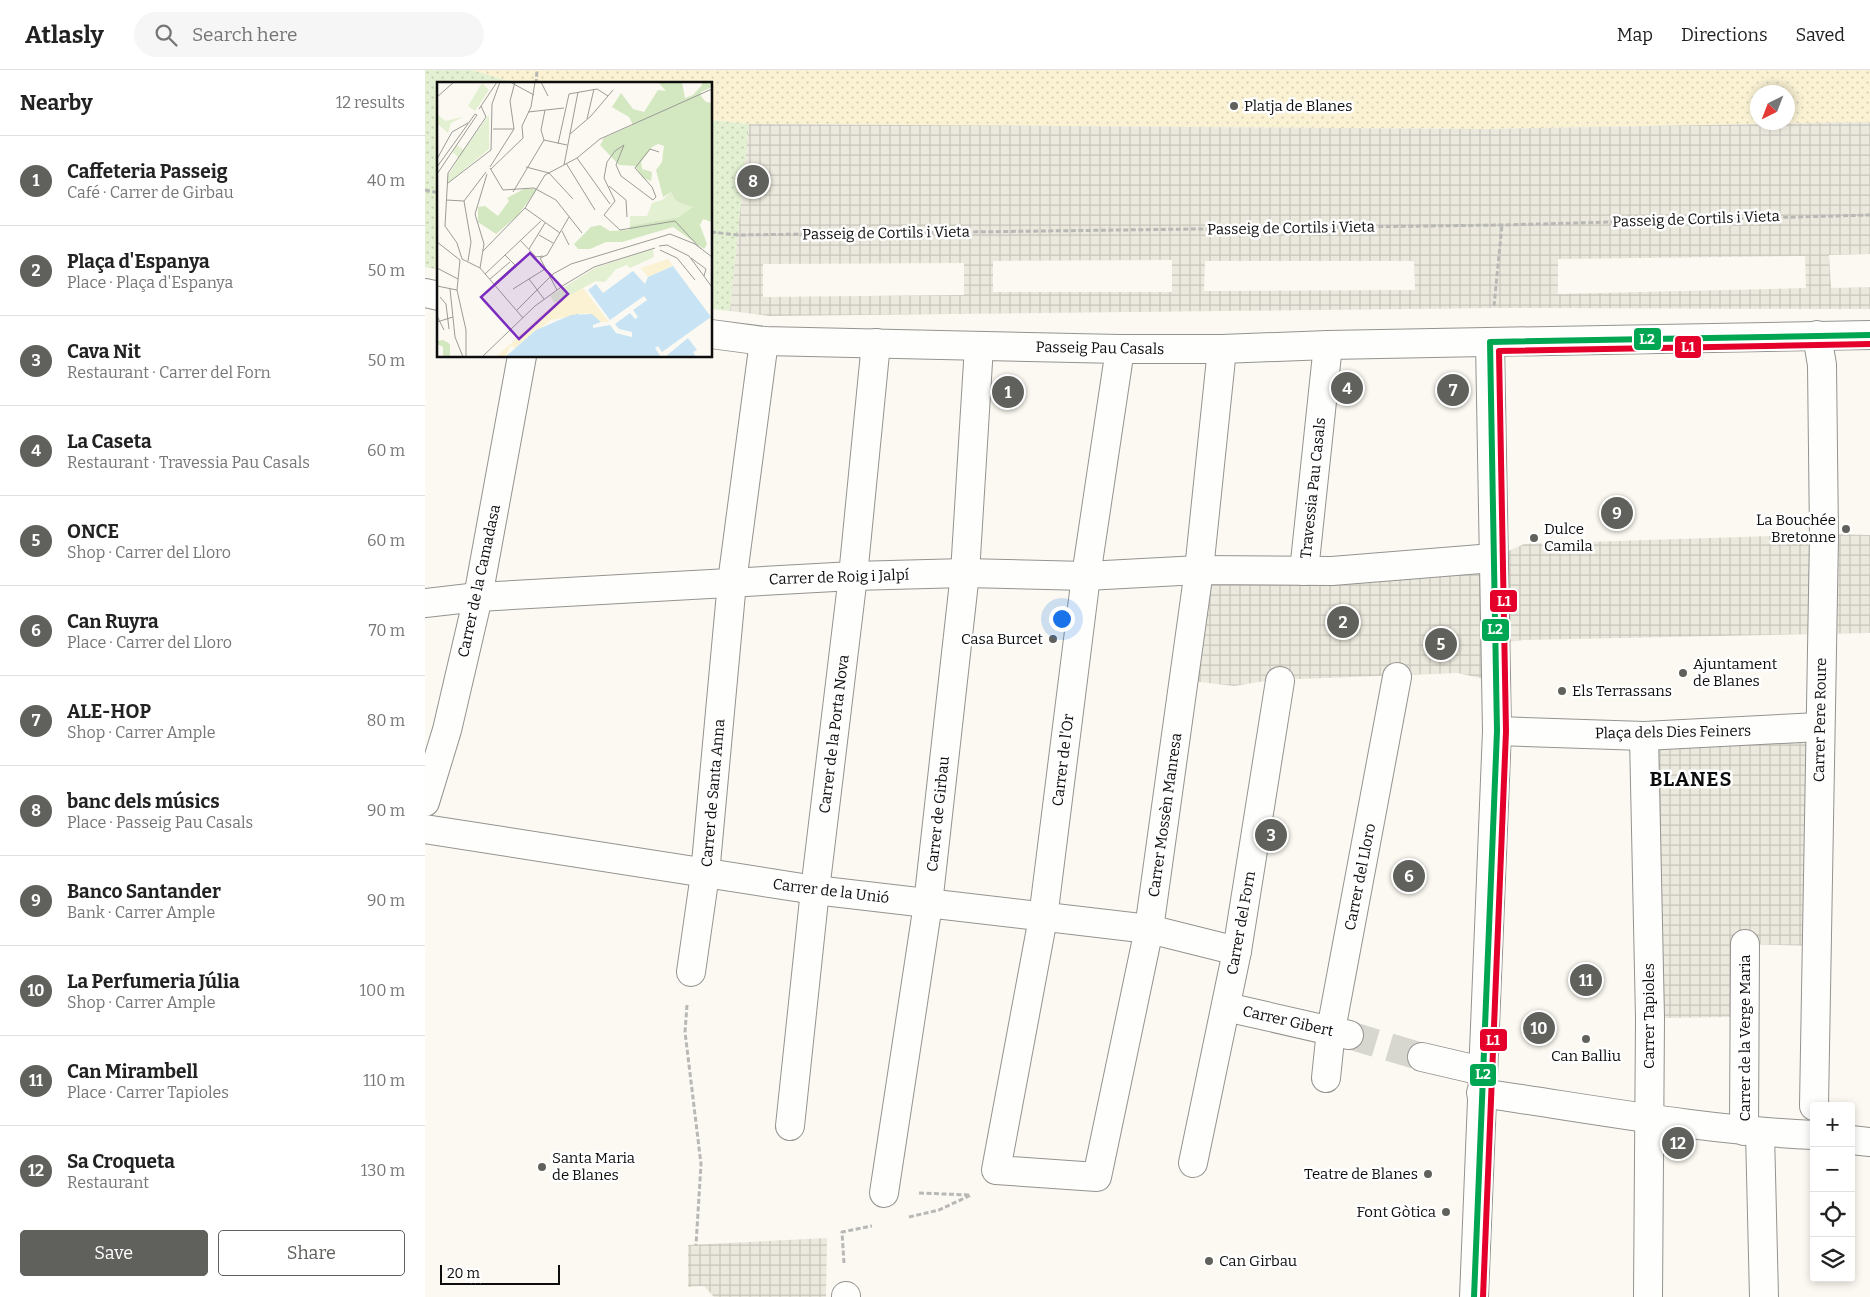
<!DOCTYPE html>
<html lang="en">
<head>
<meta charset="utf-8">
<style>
  body { margin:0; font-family:Bitter,serif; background:#f6f6f6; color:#222 }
  .controls { position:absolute; right:15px; bottom:15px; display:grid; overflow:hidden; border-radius:5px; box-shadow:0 2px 8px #0003 }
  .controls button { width:45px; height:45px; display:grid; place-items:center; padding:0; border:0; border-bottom:1px solid #e0e0e0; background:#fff; color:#222; font:25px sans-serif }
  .compass { position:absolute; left:1325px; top:15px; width:45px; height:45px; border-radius:50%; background:#fff; box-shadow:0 2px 8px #0003; rotate:222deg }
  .scale { position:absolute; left:15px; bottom:12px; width:120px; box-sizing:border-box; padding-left:5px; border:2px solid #0d0d0d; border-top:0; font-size:14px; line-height:18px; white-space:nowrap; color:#0d0d0d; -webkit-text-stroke:4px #fff; paint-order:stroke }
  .you { position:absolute; left:636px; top:548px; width:18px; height:18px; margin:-12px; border:4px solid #fff; border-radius:50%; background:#1a73e8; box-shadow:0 0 0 8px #1a73e833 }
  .badge { display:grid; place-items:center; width:32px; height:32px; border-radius:50%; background:#60605d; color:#fff; font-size:16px; font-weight:700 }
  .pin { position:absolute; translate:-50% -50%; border:2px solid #fff; box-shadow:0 1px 5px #0006 }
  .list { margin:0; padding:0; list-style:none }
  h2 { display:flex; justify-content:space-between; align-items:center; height:65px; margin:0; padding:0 20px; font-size:21px }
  h2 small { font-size:16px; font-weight:400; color:#767676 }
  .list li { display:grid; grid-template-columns:32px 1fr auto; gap:15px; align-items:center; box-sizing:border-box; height:90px; padding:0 20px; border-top:1px solid #e0e0e0 }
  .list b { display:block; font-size:19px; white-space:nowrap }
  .list p { margin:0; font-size:16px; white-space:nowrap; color:#767676 }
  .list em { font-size:16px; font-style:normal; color:#767676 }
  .actions { display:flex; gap:10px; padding:15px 20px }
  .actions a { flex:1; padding:11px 0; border:1px solid #60605d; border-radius:5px; text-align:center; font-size:18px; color:#60605d }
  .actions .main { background:#60605d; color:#fff }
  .icon { flex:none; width:28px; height:28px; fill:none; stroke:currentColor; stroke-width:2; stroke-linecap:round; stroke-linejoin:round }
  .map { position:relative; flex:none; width:1445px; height:1227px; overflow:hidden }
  header { display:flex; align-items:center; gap:30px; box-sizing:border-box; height:70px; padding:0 25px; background:#fff; border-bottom:1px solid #e0e0e0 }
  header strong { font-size:24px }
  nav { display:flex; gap:28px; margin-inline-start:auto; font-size:18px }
  .search { width:350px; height:45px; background:#f6f6f6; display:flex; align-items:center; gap:12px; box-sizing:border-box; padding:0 18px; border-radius:28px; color:#767676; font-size:19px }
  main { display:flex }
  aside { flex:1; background:#fff }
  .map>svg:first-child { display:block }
</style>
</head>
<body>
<header>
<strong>Atlasly</strong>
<div class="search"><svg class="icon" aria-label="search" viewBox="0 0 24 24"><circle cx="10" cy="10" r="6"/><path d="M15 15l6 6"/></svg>Search here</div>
<nav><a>Map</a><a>Directions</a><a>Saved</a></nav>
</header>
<main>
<aside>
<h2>Nearby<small>12 results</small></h2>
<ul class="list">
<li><span class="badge">1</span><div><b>Caffeteria Passeig</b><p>Café · Carrer de Girbau</p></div><em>40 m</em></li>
<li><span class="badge">2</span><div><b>Plaça d'Espanya</b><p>Place · Plaça d'Espanya</p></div><em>50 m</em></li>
<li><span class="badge">3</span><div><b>Cava Nit</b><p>Restaurant · Carrer del Forn</p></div><em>50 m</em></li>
<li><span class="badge">4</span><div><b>La Caseta</b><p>Restaurant · Travessia Pau Casals</p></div><em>60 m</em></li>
<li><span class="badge">5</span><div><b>ONCE</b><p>Shop · Carrer del Lloro</p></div><em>60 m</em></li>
<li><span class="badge">6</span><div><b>Can Ruyra</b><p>Place · Carrer del Lloro</p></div><em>70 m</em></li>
<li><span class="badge">7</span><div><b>ALE-HOP</b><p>Shop · Carrer Ample</p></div><em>80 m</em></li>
<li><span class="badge">8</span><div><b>banc dels músics</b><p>Place · Passeig Pau Casals</p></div><em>90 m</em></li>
<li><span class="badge">9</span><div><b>Banco Santander</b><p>Bank · Carrer Ample</p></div><em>90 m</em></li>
<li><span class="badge">10</span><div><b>La Perfumeria Júlia</b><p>Shop · Carrer Ample</p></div><em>100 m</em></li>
<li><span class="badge">11</span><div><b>Can Mirambell</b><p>Place · Carrer Tapioles</p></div><em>110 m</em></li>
<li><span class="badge">12</span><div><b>Sa Croqueta</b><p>Restaurant</p></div><em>130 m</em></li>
</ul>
<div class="actions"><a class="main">Save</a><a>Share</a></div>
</aside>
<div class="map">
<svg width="1445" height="1227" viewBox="0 0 1445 1227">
  <defs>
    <pattern id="sand-dots" width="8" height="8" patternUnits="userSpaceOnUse" patternTransform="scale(1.25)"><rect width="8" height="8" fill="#faf2d3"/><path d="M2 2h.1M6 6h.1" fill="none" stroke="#d5ceb4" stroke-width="1.8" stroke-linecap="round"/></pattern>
    <pattern id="park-dots" width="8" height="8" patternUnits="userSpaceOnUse" patternTransform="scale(1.25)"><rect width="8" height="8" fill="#e3f0d1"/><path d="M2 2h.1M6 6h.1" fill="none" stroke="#c2cdb2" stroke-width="1.8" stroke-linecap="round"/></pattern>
    <pattern id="plaza-grid" width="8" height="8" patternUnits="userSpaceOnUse" patternTransform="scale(1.25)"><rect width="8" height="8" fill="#ebe8dd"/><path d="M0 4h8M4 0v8" fill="none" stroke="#c8c6bc"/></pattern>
  </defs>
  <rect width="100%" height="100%" fill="#fbf9f1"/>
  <!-- sand -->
  <path fill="url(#sand-dots)" fill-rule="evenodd" d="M 46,0 L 1445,0 L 1445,52 L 1063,59 L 324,54 L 286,50 L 286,14 L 94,14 ZM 1332,22 L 1362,22 L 1362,52 L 1332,52 Z"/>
  <!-- park -->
  <g fill="url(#park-dots)">
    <polygon points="0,0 46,0 94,14 14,14 14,200 0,197"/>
    <polygon points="286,50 324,54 305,241 286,239"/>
  </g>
  <!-- plaza -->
  <g fill="url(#plaza-grid)" fill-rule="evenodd">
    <path d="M 1445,52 L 1445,184 L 1404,185 L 1406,218 L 1445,217 L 1445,239 L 1072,238 L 344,246 L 305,241 L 324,54 L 1063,59 ZM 1380,186 L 1381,218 L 1133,224 L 1133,189 ZM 747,190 L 747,222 L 568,222 L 568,191 ZM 780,191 L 989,191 L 990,220 L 779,221 ZM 539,193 L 539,225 L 338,227 L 338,194 Z"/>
    <polygon points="1407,464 1445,465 1445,563 1099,570 1071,574 1072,612 1033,603 847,610 809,616 767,611 774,500 1068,488 1099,474"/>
    <polygon points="1394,657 1393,876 1320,874 1311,947 1234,948 1219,666"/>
    <polygon points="402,1168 401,1227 289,1227 279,1216 263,1217 263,1175"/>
  </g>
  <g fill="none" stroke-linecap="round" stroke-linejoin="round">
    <!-- minor-tunnel -->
    <polyline stroke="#d7d6cf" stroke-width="28" stroke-dasharray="28 14" stroke-linecap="butt" points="924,965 997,987"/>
    <!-- minor casing -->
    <g stroke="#949390" stroke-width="30">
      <g id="minor">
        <polyline points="0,223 14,226"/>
        <polyline points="286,264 339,271 695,279 797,279 903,275 1445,265"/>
        <polyline points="695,279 661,506 618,848 571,1100 672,1107 724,859 774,500 797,279"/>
        <polyline points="879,501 903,275"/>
        <polyline points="0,533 53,527 428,506 540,503 661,506 774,500 907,501 1068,488"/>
        <polyline points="1072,661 1219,666 1394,657"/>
        <polyline points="1219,666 1225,948 1223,1227"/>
        <polyline points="0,732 22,660 53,527 97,286"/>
        <polyline points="0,759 390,820 724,859 812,881"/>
        <polyline points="266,902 280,804 307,512 339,271"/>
        <polyline points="801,937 924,965"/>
        <polyline points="997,987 1057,1001"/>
        <polyline points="901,1008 906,960 972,607"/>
        <path d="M 1056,1023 C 1167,1039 1276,1060 1389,1065"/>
        <polyline points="1389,1036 1399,466 1397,295 1392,265"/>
        <polyline points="365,1056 390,820 428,506 451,273"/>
        <polyline points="1319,1061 1320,874"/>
        <polyline points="1335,1063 1339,1227"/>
        <polyline points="1426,1070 1445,1072"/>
        <polyline points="768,1093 812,881 855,611"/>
        <polyline points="459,1123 503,834 540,503 554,276"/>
        <polyline points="421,1226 421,1227"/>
        <polyline points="1049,1227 1072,661 1065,272"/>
      </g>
    </g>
    <!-- path -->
    <g stroke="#b8b8b6" stroke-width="3" stroke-dasharray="5 2.5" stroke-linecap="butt">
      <polyline points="111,14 112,0"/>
      <polyline points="0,120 14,123"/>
      <polyline points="286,162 313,165 1077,155 1445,145"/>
      <polyline points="1069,236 1077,155"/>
      <polyline points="262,935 260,962 276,1094 271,1175"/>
      <polyline points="494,1123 545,1125"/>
      <polyline points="484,1147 514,1140 546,1125"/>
      <polyline points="419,1193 417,1162 447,1156"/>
    </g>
    <!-- minor -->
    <use href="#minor" stroke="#fefefd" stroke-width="28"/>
    <!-- bus-1 casing -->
    <g stroke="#fff" stroke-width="10">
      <polyline id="bus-1" points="1049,1227 1072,661 1065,272 1445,265"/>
    </g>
    <!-- bus-2 casing -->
    <g stroke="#fff" stroke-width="10">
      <polyline id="bus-2" points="1058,1227 1081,661 1074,281 1445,274"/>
    </g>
    <!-- bus-1 -->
    <use href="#bus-1" stroke="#00a651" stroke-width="6"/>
    <!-- bus-2 -->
    <use href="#bus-2" stroke="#e4002b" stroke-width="6"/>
  </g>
  <!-- markers -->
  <g fill="#60605d" stroke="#fff" stroke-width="2">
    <circle cx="809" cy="36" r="5"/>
    <circle cx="1421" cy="459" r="5"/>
    <circle cx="1109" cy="468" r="5"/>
    <circle cx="628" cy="569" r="5"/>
    <circle cx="1258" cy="603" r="5"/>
    <circle cx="1137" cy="621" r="5"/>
    <circle cx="1161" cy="969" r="5"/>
    <circle cx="117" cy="1097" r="5"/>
    <circle cx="1003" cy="1104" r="5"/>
    <circle cx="1021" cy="1142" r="5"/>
    <circle cx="784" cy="1191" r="5"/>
  </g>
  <g text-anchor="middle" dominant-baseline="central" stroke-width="5" stroke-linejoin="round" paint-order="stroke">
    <!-- poi labels -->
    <g font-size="15" fill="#0d0d0d" stroke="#fff" text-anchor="start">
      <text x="819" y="36">Platja de Blanes</text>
      <text x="1411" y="450" text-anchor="end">La Bouchée<tspan x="1411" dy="17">Bretonne</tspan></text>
      <text x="1119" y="459">Dulce<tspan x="1119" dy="17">Camila</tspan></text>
      <text x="618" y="569" text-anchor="end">Casa Burcet</text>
      <text x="1268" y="594">Ajuntament<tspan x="1268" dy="17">de Blanes</tspan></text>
      <text x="1147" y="621">Els Terrassans</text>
      <text x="1161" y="986" text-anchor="middle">Can Balliu</text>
      <text x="127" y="1088">Santa Maria<tspan x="127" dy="17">de Blanes</tspan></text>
      <text x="993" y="1104" text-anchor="end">Teatre de Blanes</text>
      <text x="1011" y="1142" text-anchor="end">Font Gòtica</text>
      <text x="794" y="1191">Can Girbau</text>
    </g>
    <!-- street labels -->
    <g font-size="15" fill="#0d0d0d" stroke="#fff">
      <text transform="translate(1271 149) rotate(-2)">Passeig de Cortils i Vieta</text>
      <text transform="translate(866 158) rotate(-1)">Passeig de Cortils i Vieta</text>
      <text transform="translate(461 163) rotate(-1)">Passeig de Cortils i Vieta</text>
      <text transform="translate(675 278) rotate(1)">Passeig Pau Casals</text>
      <text transform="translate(888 418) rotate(-84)">Travessia Pau Casals</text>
      <text transform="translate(414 507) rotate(-2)">Carrer de Roig i Jalpí</text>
      <text transform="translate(54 511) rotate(-78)">Carrer de la Camadasa</text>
      <text transform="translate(1395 650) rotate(-89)">Carrer Pere Roure</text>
      <text transform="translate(1248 662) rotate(-1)">Plaça dels Dies Feiners</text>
      <text transform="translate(409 664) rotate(-83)">Carrer de la Porta Nova</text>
      <text transform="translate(638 690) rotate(-83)">Carrer de l'Or</text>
      <text transform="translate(288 723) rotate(-85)">Carrer de Santa Anna</text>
      <text transform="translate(513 744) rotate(-84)">Carrer de Girbau</text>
      <text transform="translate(740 745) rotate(-82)">Carrer Mossèn Manresa</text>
      <text transform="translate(935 807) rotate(-79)">Carrer del Lloro</text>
      <text transform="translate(406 821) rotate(7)">Carrer de la Unió</text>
      <text transform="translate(816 853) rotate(-80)">Carrer del Forn</text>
      <text transform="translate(1224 946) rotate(-90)">Carrer Tapioles</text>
      <text transform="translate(863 951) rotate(13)">Carrer Gibert</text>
      <text transform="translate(1320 968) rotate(-90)">Carrer de la Verge Maria</text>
    </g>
    <!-- district labels -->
    <g font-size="20" font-weight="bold" letter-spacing="1" fill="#0d0d0d" stroke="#fff">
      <text x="1266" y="709">BLANES</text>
    </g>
  </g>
  <!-- overview -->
  <g transform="translate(12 12)">
    <rect width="275" height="275" fill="#fbf9f1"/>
    <path d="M 45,1 L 52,8 L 38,29 L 31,24 ZM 52,33 L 52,67 L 11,101 L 10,95 L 22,76 L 15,70 L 20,63 L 27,68 ZM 234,110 L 239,119 L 256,124 L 254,128 L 242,135 L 193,144 L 193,134 L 210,134 L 215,121 L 225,118 Z" fill="#e3f0d1"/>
    <path d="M 221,0 L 245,0 L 248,16 L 256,13 L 265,3 L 264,0 L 275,0 L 275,5 L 264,10 L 264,14 L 269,20 L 275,21 L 275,140 L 266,137 L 263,143 L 270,162 L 267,167 L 236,145 L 185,160 L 169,160 L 153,167 L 141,167 L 137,162 L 154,145 L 163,143 L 173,149 L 192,148 L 193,144 L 242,135 L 256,125 L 239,119 L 234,110 L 226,115 L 219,88 L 225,80 L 227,64 L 221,62 L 215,65 L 204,80 L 205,87 L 215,90 L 214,99 L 206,96 L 198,84 L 182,83 L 163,63 L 167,56 L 196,43 L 192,35 L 175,25 L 184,11 L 196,27 L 207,30 L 221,8 L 229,9 ZM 87,107 L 100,107 L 81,133 L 59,152 L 41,140 L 41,125 L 48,124 L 61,134 L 72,119 L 70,116 ZM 6,258 L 13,262 L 13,275 L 6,275 L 6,265 L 0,262 L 0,259 Z" fill="#d3e7c0"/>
    <path d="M 231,177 L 236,184 L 211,195 L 204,186 ZM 146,206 L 172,240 L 164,240 L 150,231 L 114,238 L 78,266 L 74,263 L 68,275 L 59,275 L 118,221 Z" fill="#faf2d3"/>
    <path d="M 0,32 L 8,39 L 26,35 L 14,41 L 11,51 L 2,43 L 0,47 ZM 212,168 L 216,168 L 217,175 L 193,186 L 190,183 L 179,187 L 168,200 L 159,199 L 118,221 L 113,214 L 158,186 Z" fill="#e3f0d1"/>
    <path d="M 236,184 L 274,235 L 225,270 L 221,264 L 218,266 L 224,275 L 68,275 L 99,248 L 134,233 L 155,232 L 164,240 L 156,243 L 156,246 L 173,243 L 179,251 L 195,255 L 195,250 L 182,247 L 178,242 L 193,231 L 198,237 L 201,235 L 196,228 L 210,218 L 207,214 L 173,238 L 151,208 L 159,202 L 166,211 L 196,189 L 208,202 L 211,195 ZM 251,256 L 260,268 L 256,270 L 259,275 L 228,275 Z" fill="#c8e4f4"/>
    <path fill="none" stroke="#c8e4f4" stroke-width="2.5" d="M 141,275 L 140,232 L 145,275"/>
    <path fill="none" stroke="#9c9b96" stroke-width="1" d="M 73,0 L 97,13M 104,0 L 111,14M 0,15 L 17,0M 44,24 L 49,35 L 11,91 L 8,144 L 20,161 L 25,177 L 43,186 L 86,236M 42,27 L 60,0M 108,28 L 104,48 L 107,58 L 130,63M 91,30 L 127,26M 150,37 L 157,7M 56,47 L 77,47M 133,52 L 154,34 L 176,8M 121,62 L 132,12 L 160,7 L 171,14M 222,70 L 213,67 L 198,86 L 215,105 L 219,115 L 216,118 L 184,94 L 179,83 L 187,63 L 178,69 L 170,80 L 167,96 L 178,119 L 167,133 L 183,148 L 238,139 L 264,167M 140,76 L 173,122M 0,77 L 15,50 L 31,41M 129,81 L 158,128M 127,83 L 141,10M 0,85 L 38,32 L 40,33 L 0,92M 53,85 L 77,47 L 73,19 L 78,0M 89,85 L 112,91 L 136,117M 53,86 L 66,108 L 97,106 L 119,118 L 145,151M 54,87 L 86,56 L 85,44 L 94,25 L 98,0M 11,101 L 54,68 L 55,22 L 63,0M 172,104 L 189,118 L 190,135M 76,110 L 107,58M 9,118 L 27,119M 88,126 L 123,151M 125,149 L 132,163M 102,153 L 116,161M 83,158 L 99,175 L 106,174M 0,160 L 23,178 L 20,208 L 29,248 L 29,275M 222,164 L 230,163 L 252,174 L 275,205M 92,167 L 108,141M 223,168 L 240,176 L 258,198M 46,169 L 88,126 L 108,93 L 140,76 L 163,57 L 275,7M 254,176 L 269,187 L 267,194M 31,179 L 34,160 L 27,119 L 49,90M 0,186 L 21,197M 43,186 L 47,162 L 38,132 L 50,92M 48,192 L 104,139M 53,197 L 73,180M 92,197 L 107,217M 57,202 L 78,183 L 68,173M 0,204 L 20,208M 13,207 L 18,255 L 26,275M 76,207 L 108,187M 120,208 L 103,176 L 110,173 L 132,135M 3,215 L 9,222 L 12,247M 80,228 L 116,192 L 134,182 L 233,152 L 258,162 L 275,175M 0,234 L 7,248M 0,240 L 16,235M 45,275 L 98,224 L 127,203 L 157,185 L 218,166"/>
    <path fill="#7b2cbf" fill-opacity="0.15" stroke="#7b2cbf" stroke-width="2.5" d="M 93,171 L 131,212 L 82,257 L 44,215 Z"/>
    <rect width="275" height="275" fill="none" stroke="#0d0d0d" stroke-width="2.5"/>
  </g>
  <g stroke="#fff" stroke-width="2">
    <rect x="1208" y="257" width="29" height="24" rx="5" fill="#00a651"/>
    <rect x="1249" y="265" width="28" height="24" rx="5" fill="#e4002b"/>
    <rect x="1064" y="519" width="29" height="24" rx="5" fill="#e4002b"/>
    <rect x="1056" y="548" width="29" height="24" rx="5" fill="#00a651"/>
    <rect x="1054" y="958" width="29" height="24" rx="5" fill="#e4002b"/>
    <rect x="1044" y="993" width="28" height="24" rx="5" fill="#00a651"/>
  </g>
  <g font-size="14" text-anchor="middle" font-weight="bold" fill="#fff">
    <text x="1222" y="274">L2</text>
    <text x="1263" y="282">L1</text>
    <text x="1079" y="536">L1</text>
    <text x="1070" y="564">L2</text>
    <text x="1068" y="975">L1</text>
    <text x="1058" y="1009">L2</text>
  </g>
</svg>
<div class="controls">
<button>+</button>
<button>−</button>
<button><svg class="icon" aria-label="locate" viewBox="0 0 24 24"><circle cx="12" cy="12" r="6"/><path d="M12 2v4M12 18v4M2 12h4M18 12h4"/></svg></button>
<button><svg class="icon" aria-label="layers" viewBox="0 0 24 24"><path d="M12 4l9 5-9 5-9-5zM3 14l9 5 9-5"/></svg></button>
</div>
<svg class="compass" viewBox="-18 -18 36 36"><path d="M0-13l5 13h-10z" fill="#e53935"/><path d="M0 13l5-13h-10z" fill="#767676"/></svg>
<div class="scale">20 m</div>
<div class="you"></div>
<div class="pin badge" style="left:583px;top:322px">1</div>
<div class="pin badge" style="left:918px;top:552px">2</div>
<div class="pin badge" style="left:846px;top:765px">3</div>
<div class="pin badge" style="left:922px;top:318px">4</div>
<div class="pin badge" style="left:1016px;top:574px">5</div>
<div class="pin badge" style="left:984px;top:806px">6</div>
<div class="pin badge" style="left:1028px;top:320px">7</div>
<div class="pin badge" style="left:328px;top:111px">8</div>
<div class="pin badge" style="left:1192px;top:443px">9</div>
<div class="pin badge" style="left:1114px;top:958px">10</div>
<div class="pin badge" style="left:1161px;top:910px">11</div>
<div class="pin badge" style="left:1253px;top:1073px">12</div>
</div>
</main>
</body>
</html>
